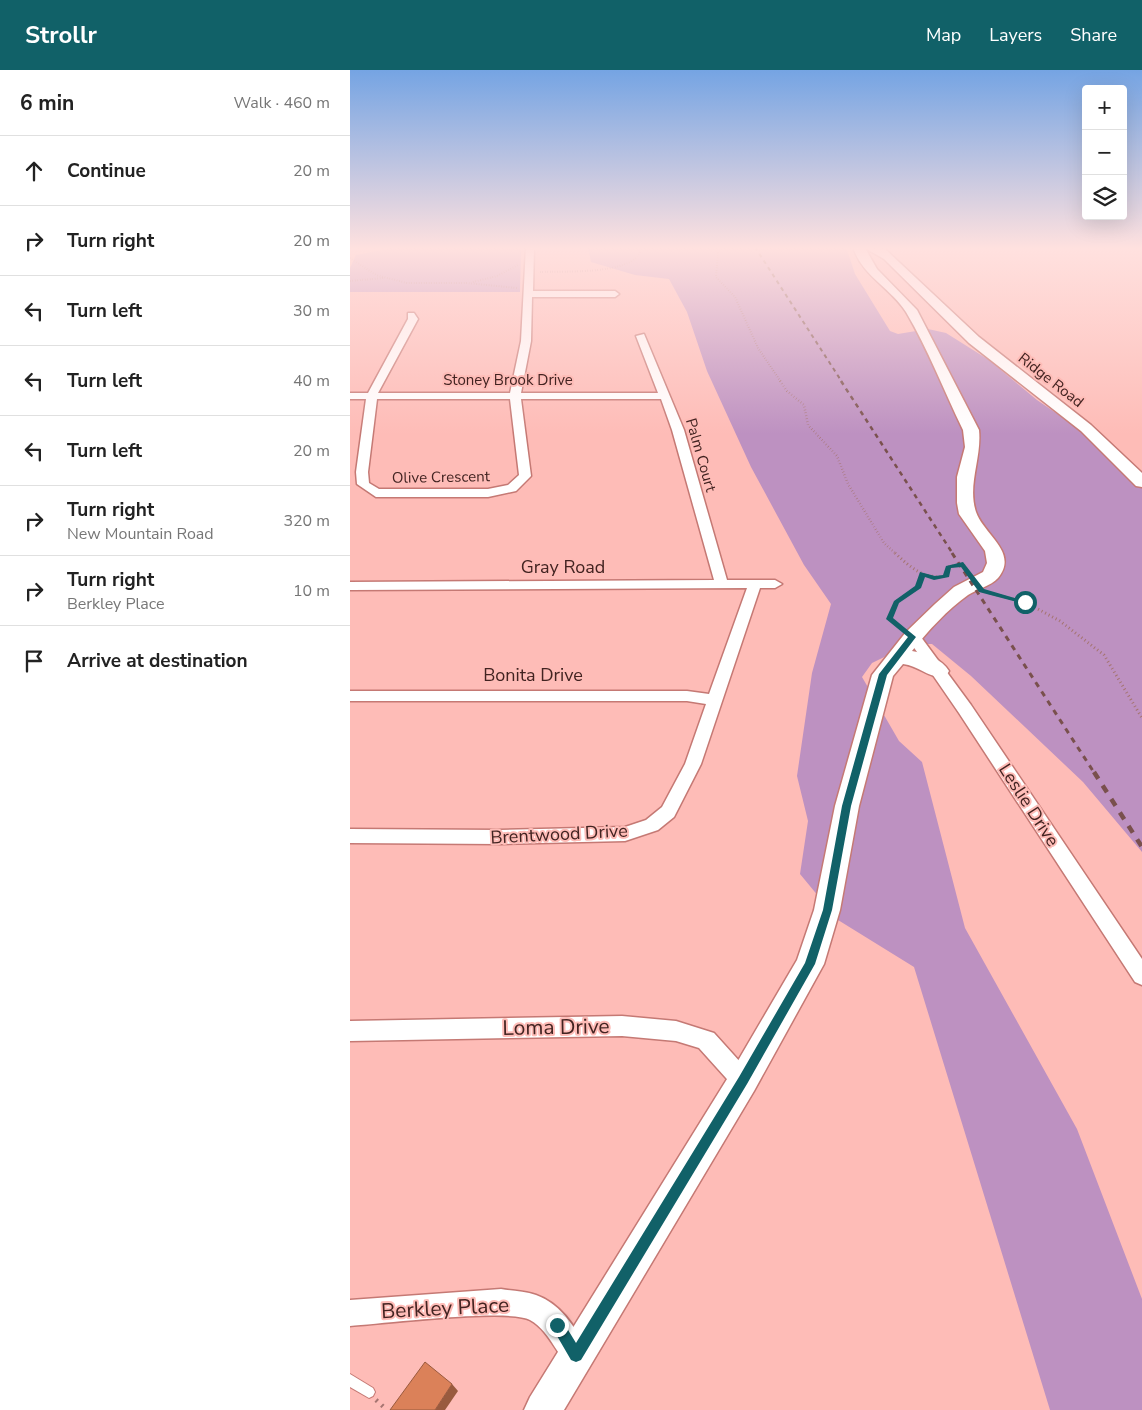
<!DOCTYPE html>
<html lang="en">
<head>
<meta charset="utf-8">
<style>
  body { margin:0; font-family:"Nunito Sans",sans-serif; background:#f6f6f6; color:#222 }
  .controls { position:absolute; right:15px; top:15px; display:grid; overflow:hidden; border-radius:5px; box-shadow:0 5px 20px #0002 }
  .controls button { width:45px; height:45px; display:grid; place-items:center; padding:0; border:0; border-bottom:1px solid #e0e0e0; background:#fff; color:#222; font:25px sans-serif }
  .stop { position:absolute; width:15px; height:15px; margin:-11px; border:4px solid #116168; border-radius:50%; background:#fff }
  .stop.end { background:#116168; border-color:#fff; box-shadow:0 1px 5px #0008 }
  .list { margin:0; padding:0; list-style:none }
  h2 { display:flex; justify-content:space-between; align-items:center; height:65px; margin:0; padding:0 20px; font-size:21px }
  h2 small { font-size:16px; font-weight:400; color:#767676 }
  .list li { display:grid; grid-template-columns:32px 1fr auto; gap:15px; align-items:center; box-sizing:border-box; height:70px; padding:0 20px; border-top:1px solid #e0e0e0 }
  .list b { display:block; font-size:19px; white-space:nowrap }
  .list p { margin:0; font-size:16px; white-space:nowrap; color:#767676 }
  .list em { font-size:16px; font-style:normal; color:#767676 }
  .icon { flex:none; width:28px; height:28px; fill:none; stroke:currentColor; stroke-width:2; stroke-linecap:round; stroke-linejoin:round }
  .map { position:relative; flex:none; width:792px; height:1340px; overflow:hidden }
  header { display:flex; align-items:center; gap:30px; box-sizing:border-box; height:70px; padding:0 25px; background:#116168; color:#fff }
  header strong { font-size:24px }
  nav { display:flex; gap:28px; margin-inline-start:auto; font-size:18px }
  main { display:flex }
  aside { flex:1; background:#fff }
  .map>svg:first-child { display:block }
</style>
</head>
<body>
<header>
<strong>Strollr</strong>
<nav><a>Map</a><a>Layers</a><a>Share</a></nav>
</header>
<main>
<aside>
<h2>6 min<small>Walk · 460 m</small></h2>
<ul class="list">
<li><svg class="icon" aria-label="ahead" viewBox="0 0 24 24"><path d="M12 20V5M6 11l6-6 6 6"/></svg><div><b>Continue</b></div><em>20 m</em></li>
<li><svg class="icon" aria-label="right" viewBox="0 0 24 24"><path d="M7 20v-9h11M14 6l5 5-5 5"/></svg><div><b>Turn right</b></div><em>20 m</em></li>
<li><svg class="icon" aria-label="left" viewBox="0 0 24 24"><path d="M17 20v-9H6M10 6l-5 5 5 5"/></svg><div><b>Turn left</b></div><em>30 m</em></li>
<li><svg class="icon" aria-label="left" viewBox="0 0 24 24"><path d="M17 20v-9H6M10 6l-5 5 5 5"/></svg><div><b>Turn left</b></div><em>40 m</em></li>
<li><svg class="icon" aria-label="left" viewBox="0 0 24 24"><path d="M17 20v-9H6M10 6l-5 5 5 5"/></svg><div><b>Turn left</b></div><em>20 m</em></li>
<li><svg class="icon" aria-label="right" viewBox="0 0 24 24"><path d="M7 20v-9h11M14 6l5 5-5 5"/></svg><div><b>Turn right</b><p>New Mountain Road</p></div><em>320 m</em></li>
<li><svg class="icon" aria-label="right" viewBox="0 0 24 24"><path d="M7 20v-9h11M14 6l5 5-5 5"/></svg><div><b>Turn right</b><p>Berkley Place</p></div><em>10 m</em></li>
<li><svg class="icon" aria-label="arrive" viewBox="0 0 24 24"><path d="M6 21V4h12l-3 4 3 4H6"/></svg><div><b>Arrive at destination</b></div></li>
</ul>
</aside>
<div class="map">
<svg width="792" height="1340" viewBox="0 0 792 1340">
  <rect width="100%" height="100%" fill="#febcb7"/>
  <!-- green -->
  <g fill="#bd91c1">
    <polygon points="49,177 171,177 170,222 0,222 0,198 6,185"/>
    <polygon points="238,177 496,177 505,204 540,261 548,264 578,259 596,263 639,290 687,330 759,379 792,414 792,782 733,712 621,606 582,574 561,574 522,593 512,607 549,671 572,692 615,858 727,1059 792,1229 792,1340 700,1340 564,897 488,850 450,804 458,751 447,706 462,603 481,534 454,495 401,397 357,301 337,242 319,209 285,205 241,192"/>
  </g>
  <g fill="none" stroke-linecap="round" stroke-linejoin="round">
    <!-- lane casing -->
    <g stroke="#c57974" stroke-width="2">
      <polygon id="lane" points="0,1304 23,1318 25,1322 23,1326 19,1328 0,1317"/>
    </g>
    <!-- street casing -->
    <g stroke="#c57974" stroke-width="3">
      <g id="street">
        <path d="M 176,177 L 184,177 L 183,221 L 265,221 L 269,224 L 265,227 L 182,227 L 181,271 L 171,323 L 308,323 L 286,266 L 294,264 L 334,360 L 377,510 L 425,510 L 432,514 L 425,518 L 410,518 L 351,694 L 324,747 L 308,760 L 275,771 L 150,774 L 0,773 L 0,759 L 150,760 L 275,757 L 296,750 L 312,737 L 335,694 L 356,634 L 337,631 L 0,631 L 0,621 L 337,621 L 359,624 L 397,518 L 0,520 L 0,512 L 364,510 L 322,360 L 311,329 L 171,329 L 181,406 L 166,421 L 138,427 L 26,427 L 7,414 L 6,402 L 16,329 L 0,329 L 0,323 L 18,323 L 58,249 L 58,243 L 64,243 L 68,249 L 28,323 L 160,323 L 171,271 ZM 27,329 L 160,329 L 169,405 L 158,415 L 138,419 L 29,419 L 19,413 L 18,402 Z"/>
        <polygon points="563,561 568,563 621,635 792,889 792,915 785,912 609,643 556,566"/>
        <polygon points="272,946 326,951 364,963 401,1004 404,1011 401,1018 393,1021 385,1018 349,978 326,971 272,966 0,971 0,951"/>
        <path d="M 151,1219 C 162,1221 175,1221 186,1225 C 212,1234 229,1262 239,1286 L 235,1295 L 226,1299 C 207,1291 203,1263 180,1250 C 160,1238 31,1254 0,1256 L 0,1230 Z"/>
      </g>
    </g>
    <!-- secondary casing -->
    <g stroke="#c57974" stroke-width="3">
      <path id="secondary" d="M 503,177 L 535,179 L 629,267 L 741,355 L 792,403 L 792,417 L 786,416 L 731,361 L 619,273 L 534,189 L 515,178 L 527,199 L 567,240 L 629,360 C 632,388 617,415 626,442 C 634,465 669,482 648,508 C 641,516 627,519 618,525 C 598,539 577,562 562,581 C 575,583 592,589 599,601 L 596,606 C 580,610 570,596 553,594 L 543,606 L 509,736 L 490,840 L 474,894 L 404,1021 L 214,1340 L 174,1340 L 180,1327 L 382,1001 L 447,890 L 464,840 L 485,736 L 522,605 L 556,562 L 585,534 L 604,517 L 633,502 L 637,493 L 635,481 L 609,444 L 607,433 L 607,407 L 615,377 L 613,360 C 594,321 578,279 556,242 C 541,218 512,206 503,177 Z"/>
    </g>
    <!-- path-far3 -->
    <g stroke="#a57470" stroke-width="2" stroke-dasharray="0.5 2" stroke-linecap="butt">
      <polyline points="363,177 368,183 366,207 385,227 408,278 431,312"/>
      <polyline points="0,188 26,205 57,213 117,213 167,218"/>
      <path d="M 190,202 C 212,201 281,205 290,182 L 286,177"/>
      <polyline points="0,211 33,208"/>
      <polyline points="123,212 147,206 168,195"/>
    </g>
    <!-- path-far2 -->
    <polyline stroke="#a57470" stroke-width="2.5" stroke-dasharray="0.5 2.5" stroke-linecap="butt" points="430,311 437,321 454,335 458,355 487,386 498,414 534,473 546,484"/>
    <!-- path-far1 -->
    <g stroke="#a57470" stroke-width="3" stroke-dasharray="1 3" stroke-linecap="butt">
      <path d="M 545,483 C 560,497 574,510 596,506 L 598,497 L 613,494 L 619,503"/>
      <polyline points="639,523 675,532 710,551 754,585 792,648"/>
      <polyline points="552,559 539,549 546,532 569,517 572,503"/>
    </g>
    <!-- path -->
    <polyline stroke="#a57470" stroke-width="4.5" stroke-dasharray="2 5.5" stroke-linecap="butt" points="26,1330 37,1340"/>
    <!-- lane -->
    <use href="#lane" fill="#fff" fill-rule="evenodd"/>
    <!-- street -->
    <use href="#street" fill="#fff" fill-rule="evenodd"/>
    <!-- secondary -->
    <use href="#secondary" fill="#fff" fill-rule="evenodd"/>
    <!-- rail-far3 -->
    <polyline stroke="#79504d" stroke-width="2" stroke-dasharray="4 4" stroke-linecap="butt" points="405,177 492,312"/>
    <!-- rail-far2 -->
    <polyline stroke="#79504d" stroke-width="2.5" stroke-dasharray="4.5 4.5" stroke-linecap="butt" points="491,311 603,484"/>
    <!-- rail-far1 -->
    <polyline stroke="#79504d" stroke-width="3" stroke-dasharray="5.5 5.5" stroke-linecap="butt" points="602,483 745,704"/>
    <!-- rail -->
    <polyline stroke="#79504d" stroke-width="4.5" stroke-dasharray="8 8" stroke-linecap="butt" points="744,702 792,777"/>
    <!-- path-bridge -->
    <polyline stroke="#a57470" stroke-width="3" stroke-dasharray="1 3" stroke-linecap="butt" points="622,508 631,521"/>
  </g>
  <!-- shaded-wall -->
  <polygon fill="#995a3e" points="102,1314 108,1321 95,1340 85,1340"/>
  <!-- building -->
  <polygon fill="#db8159" stroke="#995a3e" points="75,1292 102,1314 85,1340 40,1340"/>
  <!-- sky -->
  <linearGradient id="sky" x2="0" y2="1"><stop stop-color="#75a4e3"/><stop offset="0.49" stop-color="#ffe1df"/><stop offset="1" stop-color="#ffe1df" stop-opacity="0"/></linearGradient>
  <rect width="792" height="364" fill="url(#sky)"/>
  <!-- route -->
  <polygon fill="#116168" points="613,492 634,519 678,532 675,534 629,522 611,497 601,498 599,507 584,510 575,507 571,518 549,533 543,548 566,567 537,605 501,736 482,840 465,894 397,1014 231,1290 226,1292 221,1290 203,1259 201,1255 203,1250 207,1248 212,1250 226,1273 389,1007 455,893 473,840 492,736 529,604 558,567 536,549 544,531 565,516 570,502 585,506 593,505 596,496"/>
  <g text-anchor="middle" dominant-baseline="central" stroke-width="4" stroke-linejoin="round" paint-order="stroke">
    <!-- far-street labels -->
    <g font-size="15" fill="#422321" stroke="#febcb7">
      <text x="158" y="310">Stoney Brook Drive</text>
      <text transform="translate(701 310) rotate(38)">Ridge Road</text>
      <text transform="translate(351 385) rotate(74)">Palm Court</text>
      <text transform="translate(91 407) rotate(-1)">Olive Crescent</text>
    </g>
    <!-- street labels -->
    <g font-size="18" fill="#422321" stroke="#febcb7">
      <text x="213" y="497">Gray Road</text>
      <text x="183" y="605">Bonita Drive</text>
      <text transform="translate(679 735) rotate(57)">Leslie Drive</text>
      <text transform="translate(209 764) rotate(-3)">Brentwood Drive</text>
    </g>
    <!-- near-street labels -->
    <g font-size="21" fill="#422321" stroke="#febcb7">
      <text transform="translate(206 957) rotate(-1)">Loma Drive</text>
      <text transform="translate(95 1238) rotate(-3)">Berkley Place</text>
    </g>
  </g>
</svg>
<div class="controls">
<button>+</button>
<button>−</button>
<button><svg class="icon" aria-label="layers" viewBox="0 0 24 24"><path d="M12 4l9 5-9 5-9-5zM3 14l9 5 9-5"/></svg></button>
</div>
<div class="stop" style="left:675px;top:532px"></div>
<div class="stop end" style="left:207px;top:1255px"></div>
</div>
</main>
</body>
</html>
